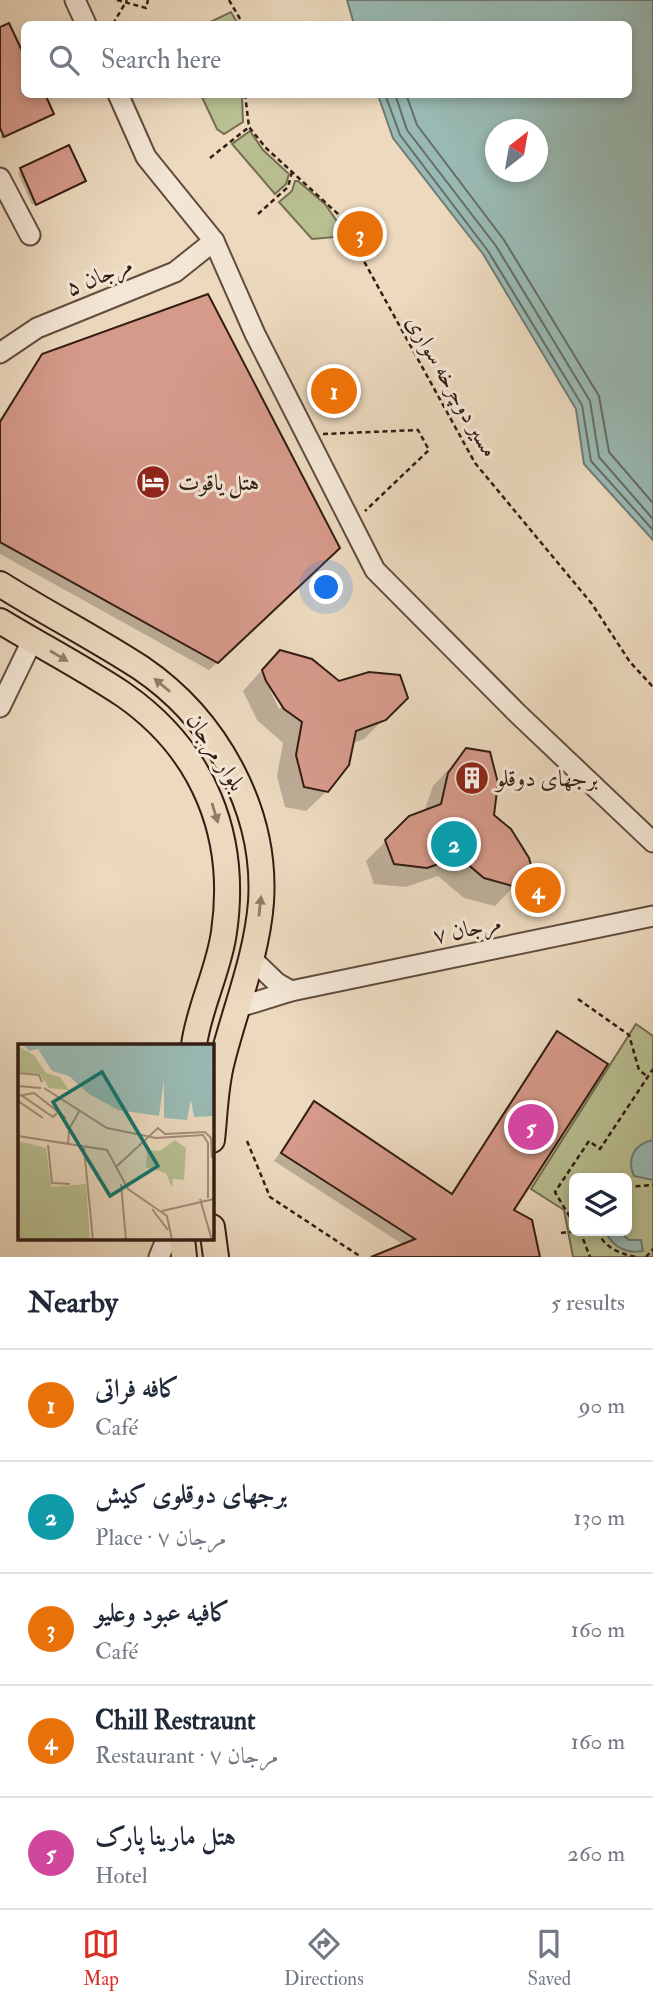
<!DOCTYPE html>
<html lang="en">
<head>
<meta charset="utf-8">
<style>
  body { margin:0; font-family:"IM FELL Double Pica",Amiri,serif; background:#f2f2f3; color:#1f2937 }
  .controls { position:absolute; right:21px; bottom:21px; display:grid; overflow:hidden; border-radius:10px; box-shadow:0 4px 10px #0003 }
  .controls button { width:63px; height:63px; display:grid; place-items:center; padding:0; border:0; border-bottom:2px solid #e0e1e3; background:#fff; color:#1f2937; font:35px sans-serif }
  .compass { position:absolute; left:485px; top:119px; width:63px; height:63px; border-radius:50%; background:#fff; box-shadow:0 4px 10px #0003; rotate:31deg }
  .you { position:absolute; left:327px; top:588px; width:24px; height:24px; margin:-18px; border:5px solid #fff; border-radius:50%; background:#1a73e8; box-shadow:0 0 0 10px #1a73e833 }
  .badge { display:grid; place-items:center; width:46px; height:46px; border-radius:50%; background:#d93025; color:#fff; font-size:23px; font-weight:700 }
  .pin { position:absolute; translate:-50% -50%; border:4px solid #fff; box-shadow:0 2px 7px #0006 }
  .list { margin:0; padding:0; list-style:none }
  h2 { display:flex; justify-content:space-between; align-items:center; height:91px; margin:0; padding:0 28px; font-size:30px }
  h2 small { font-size:23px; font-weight:400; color:#747a83 }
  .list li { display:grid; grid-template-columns:46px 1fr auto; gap:21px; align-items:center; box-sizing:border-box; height:112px; padding:0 28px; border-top:2px solid #e0e1e3 }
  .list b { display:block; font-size:26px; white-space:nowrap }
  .list p { margin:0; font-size:23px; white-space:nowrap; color:#747a83 }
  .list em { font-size:23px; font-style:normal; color:#747a83 }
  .icon { flex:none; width:38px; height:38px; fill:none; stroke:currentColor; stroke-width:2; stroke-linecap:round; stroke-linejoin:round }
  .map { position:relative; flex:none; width:653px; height:1257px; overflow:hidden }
  .search { position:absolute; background:#fff; box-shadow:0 4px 10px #0003; left:21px; right:21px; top:21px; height:77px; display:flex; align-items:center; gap:18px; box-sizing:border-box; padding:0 24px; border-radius:10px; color:#747a83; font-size:26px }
  .sheet { height:651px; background:#fff }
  nav { display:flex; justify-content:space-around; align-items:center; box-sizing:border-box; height:98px; border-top:2px solid #e0e1e3; background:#fff; font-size:19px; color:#747a83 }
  nav a { display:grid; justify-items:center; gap:4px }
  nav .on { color:#d93025 }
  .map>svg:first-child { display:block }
</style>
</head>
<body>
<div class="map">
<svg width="653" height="1257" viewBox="0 0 653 1257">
  <rect width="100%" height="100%" fill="#ecd9be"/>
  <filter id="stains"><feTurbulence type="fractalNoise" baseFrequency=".00286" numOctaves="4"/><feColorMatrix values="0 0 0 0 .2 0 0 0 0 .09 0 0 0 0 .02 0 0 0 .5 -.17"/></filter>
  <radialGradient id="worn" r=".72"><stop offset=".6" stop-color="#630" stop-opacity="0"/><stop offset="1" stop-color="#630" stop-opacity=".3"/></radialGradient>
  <!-- green -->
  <g fill="#b8bf91" stroke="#766e52" stroke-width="2" fill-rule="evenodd">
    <polygon points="231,12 238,24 206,24"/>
    <polygon points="201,95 242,95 243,122 224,134 217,129"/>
    <polygon points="250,131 263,150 289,174 286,184 275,194 232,144"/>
    <polygon points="295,181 298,181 325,204 347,236 312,239 279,202 292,191"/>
    <path d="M 636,1024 L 653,1036 L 653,1257 L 573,1257 L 564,1210 L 531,1189 ZM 574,1178 L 627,1178 L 627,1231 L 574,1231 Z"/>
  </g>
  <!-- water -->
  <g fill="#99bab4" stroke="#707b74" stroke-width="2" fill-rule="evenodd">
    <path d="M 347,0 L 653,0 L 653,540 L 584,464 L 576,409 L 483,254 L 393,138 L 378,95 L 628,94 L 628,24 L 354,24 ZM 496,130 L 538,130 L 538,172 L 496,172 Z"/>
    <path d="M 653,1140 L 653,1180 L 634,1176 C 626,1158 635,1144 653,1140 Z"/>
    <path d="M 605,1231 L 618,1231 L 629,1240 L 641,1240 L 643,1251 C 625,1254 613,1247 605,1231 Z"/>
  </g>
  <!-- shadow -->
  <g fill="#0003">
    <polygon points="8,25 24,58 24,94 52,114 1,139 0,29"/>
    <polygon points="21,169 84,181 32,205 18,173"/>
    <polygon points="43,355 338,548 209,670 0,554 0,419"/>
    <polygon points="280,652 338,683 406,697 364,739 351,744 327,791 306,811 285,807 277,776 283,743 257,720 243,691 261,671 279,709 282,707 265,671 261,671"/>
    <polygon points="467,750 492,815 517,839 530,869 495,906 464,898 438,876 406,887 374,884 366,861 410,817 424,812 433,786"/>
    <polygon points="558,1034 511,1211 404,1245 274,1161 314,1104 450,1195"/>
  </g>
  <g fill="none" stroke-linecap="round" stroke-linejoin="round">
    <!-- shore -->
    <g stroke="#666c64" stroke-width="2">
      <polyline points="385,94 400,135 488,251 582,405 591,461 653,530"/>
      <polyline points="395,94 407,130 496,246 590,401 599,457 653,519"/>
      <polyline points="406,94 417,125 504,240 599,396 609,452 653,503"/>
    </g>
  </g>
  <!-- building -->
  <g fill="#d69a8a" stroke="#331d13" stroke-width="2">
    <polygon points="9,23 24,55 24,94 45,94 54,114 4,137 0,128 0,27"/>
    <polygon points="69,145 86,181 36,205 20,168"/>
    <polygon points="208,294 340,548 218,663 0,542 0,422 42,354"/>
    <polygon points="280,650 312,659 339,681 369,672 400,675 408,698 386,720 356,731 349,765 328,792 304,787 296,755 302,722 284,709 266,681 262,670"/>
    <polygon points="466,748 490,752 498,783 494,815 511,829 529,858 532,869 516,887 484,878 459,857 427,868 394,864 385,840 409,816 441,804 448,773"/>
    <polygon points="557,1031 608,1064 514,1210 532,1220 540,1257 371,1257 415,1239 281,1153 314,1101 452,1194"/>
  </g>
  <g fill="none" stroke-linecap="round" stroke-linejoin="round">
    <!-- minor casing -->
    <g stroke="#614c3e" stroke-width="23">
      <g id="minor">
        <polyline points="75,0 86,24"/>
        <polyline points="118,94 146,157 214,241 255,334 375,570 518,714 653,842"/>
        <polyline points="0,178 30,235"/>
        <polyline points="0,353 37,328 175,272 214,241"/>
        <polyline points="0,707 32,641"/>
        <polyline points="251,958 277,983 291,991"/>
        <polyline points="236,1008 291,991 653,916"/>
        <polyline points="159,1257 167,1238"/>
      </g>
    </g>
    <!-- major casing -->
    <g stroke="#331d13" stroke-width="28">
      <g id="major">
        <path d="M 0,584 C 46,613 95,638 141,668 C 216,719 267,810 261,902 C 257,956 235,1009 222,1061 C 215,1087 215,1114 212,1140"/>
        <path d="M 0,621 C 41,646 84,668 124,695 C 204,751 238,836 224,932 C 219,970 199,1007 194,1045"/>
        <polyline points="212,1227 216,1257"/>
        <polyline points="182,1238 184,1257"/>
      </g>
    </g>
    <!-- path -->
    <g stroke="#331d13" stroke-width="2.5" stroke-dasharray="5 3.5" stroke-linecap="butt">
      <polyline points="117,0 146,8 148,0"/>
      <polyline points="229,0 243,24"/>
      <polyline points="113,24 127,0"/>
      <polyline points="245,94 249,127 266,148 338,214 475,463 592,604 630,662 653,687"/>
      <polyline points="210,158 249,127"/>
      <polyline points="258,214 288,187 292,172"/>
      <polyline points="323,434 418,430 429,450 365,511"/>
      <polyline points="578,999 629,1035 639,1070 647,1076"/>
      <polyline points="247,1141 270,1197 361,1257"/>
      <polyline points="627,1187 653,1185"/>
      <polyline points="574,1224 555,1192 589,1141 600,1149 653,1069"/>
      <polyline points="580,1231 590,1257"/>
      <path d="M 598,1231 C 603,1247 620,1254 636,1257"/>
      <polyline points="561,1233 575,1231"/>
      <polyline points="646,1257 653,1249"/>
    </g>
    <!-- minor -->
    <use href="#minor" stroke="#f3e6d5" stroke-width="19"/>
    <!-- major -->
    <use href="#major" stroke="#ecd9be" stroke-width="24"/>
  </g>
  <!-- one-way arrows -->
  <defs><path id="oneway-solid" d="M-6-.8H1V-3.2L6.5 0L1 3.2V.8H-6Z" transform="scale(1.75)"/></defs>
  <g fill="#907b68">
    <use href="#oneway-solid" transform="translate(59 656) rotate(30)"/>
    <use href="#oneway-solid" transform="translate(162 685) rotate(-140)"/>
    <use href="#oneway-solid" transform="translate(215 813) rotate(73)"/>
    <use href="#oneway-solid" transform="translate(260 906) rotate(-84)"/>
  </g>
  <!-- icons -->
  <defs>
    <g id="hotel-disc" transform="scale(1.75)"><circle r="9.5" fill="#8f2418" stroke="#f3e6d5"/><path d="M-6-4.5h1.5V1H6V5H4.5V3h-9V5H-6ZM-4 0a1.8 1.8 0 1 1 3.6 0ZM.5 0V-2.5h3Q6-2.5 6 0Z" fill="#fff"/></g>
    <g id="building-disc" transform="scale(1.75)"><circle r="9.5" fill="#8f2418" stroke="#f3e6d5"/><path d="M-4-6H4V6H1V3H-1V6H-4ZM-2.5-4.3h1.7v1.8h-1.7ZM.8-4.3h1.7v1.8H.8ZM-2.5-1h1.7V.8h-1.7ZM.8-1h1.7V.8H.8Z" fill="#fff"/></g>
  </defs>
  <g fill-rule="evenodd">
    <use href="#hotel-disc" x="153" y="482"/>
    <use href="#building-disc" x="472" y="778"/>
  </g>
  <g text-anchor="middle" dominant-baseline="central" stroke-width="6" stroke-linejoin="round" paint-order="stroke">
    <!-- street labels -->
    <g font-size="23" fill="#331d13" stroke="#f3e6d5">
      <text transform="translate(99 276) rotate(-22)">مرجان ۵</text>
      <text transform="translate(452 386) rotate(60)">مسیر دوچرخه سواری</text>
      <text transform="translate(216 752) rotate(57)">بلوار مرجان</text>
      <text transform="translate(467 929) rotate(-12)">مرجان ۷</text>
    </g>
    <!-- poi labels -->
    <g font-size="23" fill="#331d13" stroke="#f3e6d5" text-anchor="start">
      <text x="178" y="482">هتل یاقوت</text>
      <text x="496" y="778">برجهای دوقلو</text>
    </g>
  </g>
  <!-- overview -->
  <g transform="translate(18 1044)">
    <rect width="196" height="196" fill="#ecd9be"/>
    <path d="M 0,2 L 16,11 L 28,29 L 42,33 L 51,46 L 31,44 L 22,30 L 0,28 ZM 157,96 L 168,104 L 166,136 L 155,135 L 154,144 L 148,129 L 128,123 L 129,106 L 142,107 ZM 0,97 L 28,104 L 33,143 L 68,140 L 72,196 L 0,196 Z" fill="#b8bf91"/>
    <path d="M 4,0 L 196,0 L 196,72 L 176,73 L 173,56 L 169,76 L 146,74 L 146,36 L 141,72 L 100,66 L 71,50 L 51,32 L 34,27 L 20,5 L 11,7 Z" fill="#99bab4"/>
    <path fill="none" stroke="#a28e7a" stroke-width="2" d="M 0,29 L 21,31 L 24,38M 0,42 L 23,44M 26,44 L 89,84 L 138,94 L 185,91 L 190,99 L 190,154M 3,51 L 35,73 L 39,69M 0,52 L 16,49 L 48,74M 0,57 L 25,74M 0,92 L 89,106 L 110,145 L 149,172 L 154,196M 50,100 L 51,85 L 62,66M 30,101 L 34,139 L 52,140M 66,104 L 75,196M 99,122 L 140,84 L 147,90 L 187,88 L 193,94 L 194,114M 103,140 L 108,196M 182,155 L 194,196M 134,165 L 150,186M 144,167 L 196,155"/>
    <path fill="#0f766e" fill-opacity="0.15" stroke="#0f766e" stroke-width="3.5" d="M 84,28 L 140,122 L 92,152 L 35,58 Z"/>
    <rect width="196" height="196" fill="none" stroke="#331d13" stroke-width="3.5"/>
  </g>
  <rect width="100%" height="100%" filter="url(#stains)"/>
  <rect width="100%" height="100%" fill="url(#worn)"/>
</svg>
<div class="controls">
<button><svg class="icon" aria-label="layers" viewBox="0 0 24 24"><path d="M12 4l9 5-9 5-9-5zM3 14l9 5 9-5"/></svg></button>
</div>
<svg class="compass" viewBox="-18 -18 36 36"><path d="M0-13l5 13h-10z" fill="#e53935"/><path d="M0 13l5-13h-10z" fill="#747a83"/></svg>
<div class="you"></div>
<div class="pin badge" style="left:334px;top:391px;background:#e8710a">1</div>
<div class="pin badge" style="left:454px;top:844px;background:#0f9aa8">2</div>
<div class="pin badge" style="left:360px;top:234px;background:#e8710a">3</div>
<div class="pin badge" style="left:538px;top:890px;background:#e8710a">4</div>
<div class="pin badge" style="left:531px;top:1127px;background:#d1479c">5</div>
<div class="search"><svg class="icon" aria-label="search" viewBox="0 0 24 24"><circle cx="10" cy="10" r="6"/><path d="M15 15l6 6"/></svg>Search here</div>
</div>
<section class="sheet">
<h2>Nearby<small>5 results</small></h2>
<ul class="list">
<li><span class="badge" style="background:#e8710a">1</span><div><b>کافه فراتی</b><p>Café</p></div><em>90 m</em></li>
<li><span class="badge" style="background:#0f9aa8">2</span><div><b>برجهای دوقلوی کیش</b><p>Place · مرجان ۷</p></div><em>130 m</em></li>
<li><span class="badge" style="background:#e8710a">3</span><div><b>کافیه عبود وعلیو</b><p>Café</p></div><em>160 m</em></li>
<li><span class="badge" style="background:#e8710a">4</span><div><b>Chill Restraunt</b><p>Restaurant · مرجان ۷</p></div><em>160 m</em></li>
<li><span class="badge" style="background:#d1479c">5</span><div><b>هتل مارینا پارک</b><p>Hotel</p></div><em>260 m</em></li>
</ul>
</section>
<nav>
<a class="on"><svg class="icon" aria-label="map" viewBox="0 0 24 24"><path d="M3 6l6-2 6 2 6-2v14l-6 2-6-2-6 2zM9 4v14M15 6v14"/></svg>Map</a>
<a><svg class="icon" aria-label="directions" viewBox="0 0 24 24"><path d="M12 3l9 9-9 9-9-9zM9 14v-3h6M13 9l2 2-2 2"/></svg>Directions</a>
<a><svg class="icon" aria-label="saved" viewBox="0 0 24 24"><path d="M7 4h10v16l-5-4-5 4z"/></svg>Saved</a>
</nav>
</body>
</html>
